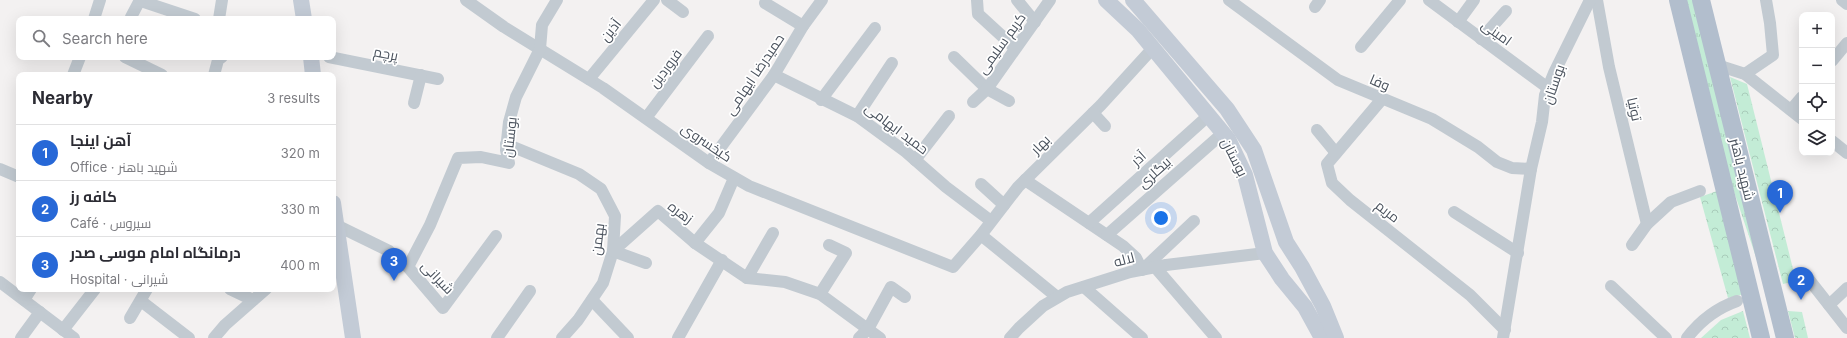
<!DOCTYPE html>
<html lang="en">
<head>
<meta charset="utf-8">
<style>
  body { margin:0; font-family:Inter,Cairo,sans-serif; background:#f7f7f7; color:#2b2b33 }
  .controls { position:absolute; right:12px; top:12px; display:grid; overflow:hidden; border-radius:8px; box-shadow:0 4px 16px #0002 }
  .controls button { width:36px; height:36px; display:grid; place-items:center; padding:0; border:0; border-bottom:1px solid #e1e1e2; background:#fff; color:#2b2b33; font:20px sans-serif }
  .you { position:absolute; left:1161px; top:218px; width:14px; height:14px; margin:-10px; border:3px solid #fff; border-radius:50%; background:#1a73e8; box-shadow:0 0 0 6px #1a73e833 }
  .badge { display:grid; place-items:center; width:26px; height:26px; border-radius:50%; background:#2768d7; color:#fff; font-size:13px; font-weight:700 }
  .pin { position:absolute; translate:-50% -33px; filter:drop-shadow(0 1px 2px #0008) }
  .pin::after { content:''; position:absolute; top:21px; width:14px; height:12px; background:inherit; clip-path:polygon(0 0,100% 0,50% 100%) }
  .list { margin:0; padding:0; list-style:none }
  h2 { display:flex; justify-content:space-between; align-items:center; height:52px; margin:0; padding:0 16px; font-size:17px }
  h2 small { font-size:13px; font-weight:400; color:#7c7c81 }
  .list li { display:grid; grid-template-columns:26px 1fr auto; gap:12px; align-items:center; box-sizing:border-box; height:56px; padding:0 16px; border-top:1px solid #e1e1e2 }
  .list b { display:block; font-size:15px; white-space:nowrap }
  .list p { margin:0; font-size:13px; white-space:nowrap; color:#7c7c81 }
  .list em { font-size:13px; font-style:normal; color:#7c7c81 }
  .icon { flex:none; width:22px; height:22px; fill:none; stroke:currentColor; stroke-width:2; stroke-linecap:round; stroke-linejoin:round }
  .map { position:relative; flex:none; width:1847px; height:338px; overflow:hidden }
  .search { position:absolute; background:#fff; box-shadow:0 4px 16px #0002; left:16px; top:16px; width:320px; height:44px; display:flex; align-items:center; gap:10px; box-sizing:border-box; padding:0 14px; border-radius:8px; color:#7c7c81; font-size:15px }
  .panel { position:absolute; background:#fff; box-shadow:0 4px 16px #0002; left:16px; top:72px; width:320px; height:220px; border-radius:8px }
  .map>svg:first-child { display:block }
</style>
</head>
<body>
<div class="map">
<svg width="1847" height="338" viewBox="0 0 1847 338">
  <defs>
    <pattern id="grass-tufts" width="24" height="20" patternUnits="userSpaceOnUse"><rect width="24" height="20" fill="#c3ecd6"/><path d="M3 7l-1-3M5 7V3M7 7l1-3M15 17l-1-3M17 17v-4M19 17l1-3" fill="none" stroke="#a9ccba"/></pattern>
    <pattern id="forest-crowns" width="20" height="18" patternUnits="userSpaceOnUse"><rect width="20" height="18" fill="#c3ecd6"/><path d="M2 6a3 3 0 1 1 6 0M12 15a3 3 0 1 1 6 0" fill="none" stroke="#a9ccba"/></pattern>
  </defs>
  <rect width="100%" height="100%" fill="#f3f1f1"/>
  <!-- grass -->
  <polygon fill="url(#grass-tufts)" points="1684,0 1693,0 1758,263 1723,159"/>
  <!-- forest -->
  <g fill="url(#forest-crowns)">
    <polygon points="1730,77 1747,84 1796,281 1783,284"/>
    <polygon points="1717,191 1744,294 1728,298 1700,197"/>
    <polygon points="1743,311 1750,338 1701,338 1721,320"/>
    <polygon points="1788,311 1802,312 1808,338 1795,338"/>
  </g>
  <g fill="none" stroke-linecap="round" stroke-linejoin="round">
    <!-- street -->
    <g stroke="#c2cad1" stroke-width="12">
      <polyline points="466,0 504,27 603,88 709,163 749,186 953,267 981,235 1018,187 1101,105 1153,48"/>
      <polyline points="667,0 683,12"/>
      <polyline points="977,0 978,14 1015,48"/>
      <polyline points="1017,0 1035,22"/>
      <polyline points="1229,0 1338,80 1432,119 1478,147 1497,162 1512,168 1531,169"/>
      <polyline points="1429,0 1548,88"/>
      <polyline points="1597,0 1609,67 1647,224"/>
      <polyline points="1842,0 1847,4"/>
      <polyline points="141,1 195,19"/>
      <polyline points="765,3 803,26"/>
      <polyline points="1315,7 1320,0"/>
      <polyline points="131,17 140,0"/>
      <polyline points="94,19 100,0"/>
      <polyline points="219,19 222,0"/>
      <polyline points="1458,22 1474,0"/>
      <polyline points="1481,39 1506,11"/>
      <polyline points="1361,47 1400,0"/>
      <polyline points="125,57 162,75"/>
      <polyline points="329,57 438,79"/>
      <polyline points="954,57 987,89 1009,101"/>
      <polyline points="1832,61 1847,43"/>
      <polyline points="1717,65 1745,74 1802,119"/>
      <polyline points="1745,74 1773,55 1770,23 1766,0"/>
      <polyline points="73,75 80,57"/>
      <polyline points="214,75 218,60 222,57"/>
      <polyline points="774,75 857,116 906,152 946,187 991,221"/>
      <polyline points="589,79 654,0"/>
      <polyline points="1382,99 1327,164 1332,183 1350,200 1470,295 1505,330"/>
      <polyline points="821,100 875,28"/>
      <polyline points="973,102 987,89 1050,0"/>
      <polyline points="414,103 421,75"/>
      <polyline points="1791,110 1802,97"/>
      <polyline points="1093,113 1105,126"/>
      <polyline points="857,116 892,63"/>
      <polyline points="646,118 708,36"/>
      <polyline points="1317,130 1336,153"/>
      <polyline points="1832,141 1847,153"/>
      <polyline points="506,144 579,174 601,189 615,216 613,251 603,283 578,320 562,338"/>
      <polyline points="915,160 949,116"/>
      <polyline points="709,163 774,75 803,26 822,0"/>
      <polyline points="0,169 19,177"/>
      <polyline points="1025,180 1123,246 1136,258 1142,270 1194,221"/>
      <polyline points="981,184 1004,205"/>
      <polyline points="1454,212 1518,253"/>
      <polyline points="1089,223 1208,116"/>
      <polyline points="336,225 389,251 408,267 443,308 496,236"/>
      <polyline points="981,235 1057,297"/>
      <polyline points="1107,235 1223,133"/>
      <polyline points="695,243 719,213 734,178"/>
      <polyline points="1632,245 1647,224 1671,202 1700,191"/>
      <polyline points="646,263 613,251 658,211 695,243 747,278 785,282 820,294 880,338"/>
      <polyline points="408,267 430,225 458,158 481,157 509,163 506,150 509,122 516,97 540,49 542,25 557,0"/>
      <polyline points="1155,267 1216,338"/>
      <polyline points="1807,277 1847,328"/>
      <polyline points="747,278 773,233"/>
      <polyline points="0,282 74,338"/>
      <polyline points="1611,286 1666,338"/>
      <polyline points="1084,287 1142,338"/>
      <polyline points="230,289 253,300"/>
      <polyline points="820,294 846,253 829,245"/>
      <polyline points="24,300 31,289"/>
      <polyline points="592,300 628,338"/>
      <polyline points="141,301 189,338"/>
      <polyline points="1829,305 1847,288"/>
      <polyline points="130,318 147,289"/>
      <polyline points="63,330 95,289"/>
      <polyline points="21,338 40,312"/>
      <polyline points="214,338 225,325 266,289"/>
      <polyline points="497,338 530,291"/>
      <polyline points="678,338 722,260"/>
      <polyline points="859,338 868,329 891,287 905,297"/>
      <polyline points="1010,338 1019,328 1043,306 1067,292 1130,272 1166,265 1265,253"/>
      <polyline points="1503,338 1531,169 1542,122 1545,95 1554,73 1590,0"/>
      <path d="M 1687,338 C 1700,321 1717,308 1737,301"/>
    </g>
    <!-- secondary -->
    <g stroke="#c3cbd6" stroke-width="16">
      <polyline points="301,0 304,19"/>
      <polyline points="1106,0 1138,30 1228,139 1245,175 1265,253 1282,279 1305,307 1322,338"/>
      <polyline points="1133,0 1227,109 1254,150 1286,242 1302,267 1323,306 1336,338"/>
      <polyline points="311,57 313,75"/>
      <polyline points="333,203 353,338"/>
    </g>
    <!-- primary -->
    <g stroke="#b2becd" stroke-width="18">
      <polyline points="1678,0 1761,338"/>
      <polyline points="1701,0 1785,338"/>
    </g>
  </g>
  <g text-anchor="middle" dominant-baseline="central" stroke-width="3.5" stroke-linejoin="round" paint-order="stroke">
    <!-- street labels -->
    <g font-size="14" fill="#4a525d" stroke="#fff">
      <text transform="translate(610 30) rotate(-51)">آذین</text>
      <text transform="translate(1497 32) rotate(36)">امینی</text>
      <text transform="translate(1001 43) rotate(-54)">کریم سلیمی</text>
      <text transform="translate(386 53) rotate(11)">پرچم</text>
      <text transform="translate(665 68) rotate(-53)">فروردین</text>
      <text transform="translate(754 74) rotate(-56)">حمیدرضا ایهامی</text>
      <text transform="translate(1380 82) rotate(23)">وفا</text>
      <text transform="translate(1553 84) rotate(-71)">بوستان</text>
      <text transform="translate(1635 109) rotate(77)">توتیا</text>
      <text transform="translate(897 128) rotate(37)">حمید ایهامی</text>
      <text transform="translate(509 137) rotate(-84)">بوستان</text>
      <text transform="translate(707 142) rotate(34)">کیخسروی</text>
      <text transform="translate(1040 144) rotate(-45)">بهار</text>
      <text transform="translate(1235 157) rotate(63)">بوستان</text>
      <text transform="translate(1138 158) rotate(-42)">آذر</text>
      <text transform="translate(1743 169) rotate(76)">شهید باهنر</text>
      <text transform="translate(1154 172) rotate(-42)">بیگلری</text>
      <text transform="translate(1388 211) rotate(38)">مریم</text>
      <text transform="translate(681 212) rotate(37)">زهره</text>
      <text transform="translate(597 239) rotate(-83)">بهمن</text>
      <text transform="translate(1124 259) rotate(-15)">لاله</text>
      <text transform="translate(438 277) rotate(46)">شیرانی</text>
    </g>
  </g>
</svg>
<div class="controls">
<button>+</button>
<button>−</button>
<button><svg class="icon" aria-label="locate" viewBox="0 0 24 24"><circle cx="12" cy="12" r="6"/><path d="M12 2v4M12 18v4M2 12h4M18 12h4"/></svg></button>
<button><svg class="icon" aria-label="layers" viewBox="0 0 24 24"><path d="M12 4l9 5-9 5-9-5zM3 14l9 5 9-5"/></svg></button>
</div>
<div class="you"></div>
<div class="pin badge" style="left:1780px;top:213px">1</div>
<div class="pin badge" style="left:1801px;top:300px">2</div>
<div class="pin badge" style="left:394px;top:281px">3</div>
<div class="search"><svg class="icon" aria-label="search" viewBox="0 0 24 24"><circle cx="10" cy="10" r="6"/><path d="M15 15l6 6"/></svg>Search here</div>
<section class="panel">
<h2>Nearby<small>3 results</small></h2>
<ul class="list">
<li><span class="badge">1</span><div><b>آهن اینجا</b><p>Office · شهید باهنر</p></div><em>320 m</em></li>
<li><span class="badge">2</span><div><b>کافه رز</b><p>Café · سیروس</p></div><em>330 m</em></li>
<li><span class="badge">3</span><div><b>درمانگاه امام موسی صدر</b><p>Hospital · شیرانی</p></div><em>400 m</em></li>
</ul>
</section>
</div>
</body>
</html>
